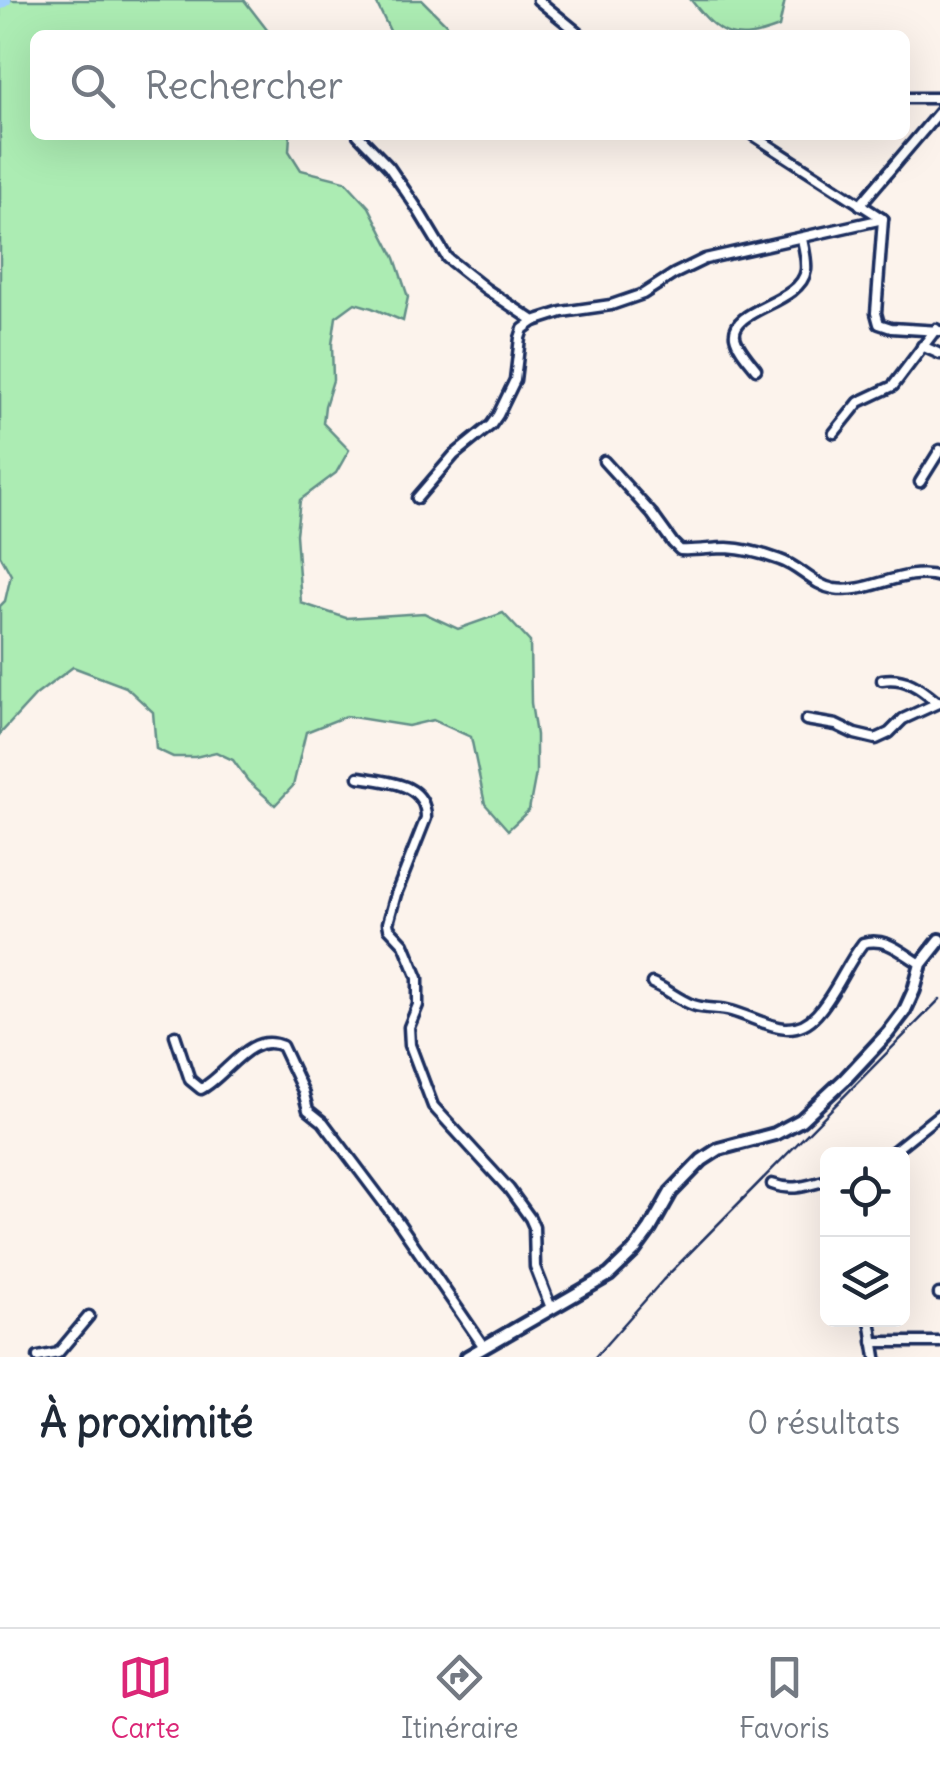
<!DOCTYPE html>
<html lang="fr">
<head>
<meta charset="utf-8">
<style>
  body { margin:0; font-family:Delius,sans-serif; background:#f2f2f3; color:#1f2937 }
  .controls { position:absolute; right:30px; bottom:30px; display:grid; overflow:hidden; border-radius:15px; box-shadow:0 10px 40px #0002 }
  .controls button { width:90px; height:90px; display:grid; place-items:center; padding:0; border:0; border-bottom:2px solid #e0e1e3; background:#fff; color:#1f2937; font:50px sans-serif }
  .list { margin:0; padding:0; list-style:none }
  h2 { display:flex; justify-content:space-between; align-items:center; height:130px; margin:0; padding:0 40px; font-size:42px }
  h2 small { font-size:32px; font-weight:400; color:#747a83 }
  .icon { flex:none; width:55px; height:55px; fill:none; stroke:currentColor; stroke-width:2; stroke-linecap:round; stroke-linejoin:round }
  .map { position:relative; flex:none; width:940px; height:1357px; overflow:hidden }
  .search { position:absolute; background:#fff; box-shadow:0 10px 40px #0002; left:30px; right:30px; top:30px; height:110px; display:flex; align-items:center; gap:25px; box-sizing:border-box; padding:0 35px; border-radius:15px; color:#747a83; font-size:38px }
  .sheet { height:270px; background:#fff }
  nav { display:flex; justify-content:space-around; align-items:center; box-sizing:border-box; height:140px; border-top:2px solid #e0e1e3; background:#fff; font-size:28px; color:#747a83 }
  nav a { display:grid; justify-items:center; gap:5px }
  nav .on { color:#db2777 }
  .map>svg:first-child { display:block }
</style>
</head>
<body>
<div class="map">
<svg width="940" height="1357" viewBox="0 0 940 1357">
  <rect width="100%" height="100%" fill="#fcf3ec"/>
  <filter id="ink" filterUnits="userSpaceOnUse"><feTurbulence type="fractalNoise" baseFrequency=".01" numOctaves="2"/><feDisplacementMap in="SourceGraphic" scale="20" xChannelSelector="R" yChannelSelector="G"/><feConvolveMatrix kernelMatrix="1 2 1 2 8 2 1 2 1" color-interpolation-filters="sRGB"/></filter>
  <g filter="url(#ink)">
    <!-- green -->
    <g fill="#acecb3" stroke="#648e88" stroke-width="2.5">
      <polygon points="0,0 244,0 271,35 35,35 35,135 290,135 289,151 301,170 345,181 369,207 395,258 408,297 403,321 372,308 355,303 336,317 332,344 333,380 325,406 323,423 349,450 336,473 300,500 296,534 301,603 346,618 424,613 458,629 503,613 530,642 531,703 536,735 536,773 529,810 508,830 485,804 471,737 433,720 408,726 346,716 306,732 293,786 275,805 248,781 233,760 216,752 195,757 173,757 156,749 153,712 126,687 73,667 36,695 0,734 0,606 5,601 11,575 0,555"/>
      <polygon points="375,0 422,0 457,35 392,35"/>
      <path d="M 691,0 L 785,0 L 779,27 C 734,44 720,37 691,0 Z"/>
    </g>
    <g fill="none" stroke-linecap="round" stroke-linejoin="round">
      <!-- river -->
      <polyline stroke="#a2d0fd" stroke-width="11" points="0,4 6,0"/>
      <!-- street casing -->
      <g stroke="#1b2f5e" stroke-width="15">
        <g id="street">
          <polyline points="538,0 581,35"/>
          <polyline points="905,98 940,98"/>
          <polyline points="358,135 389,167 415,205 447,258 486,289 534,321"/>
          <polyline points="753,135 883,219"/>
          <polyline points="860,205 940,111"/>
          <polyline points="883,219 876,313 879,324 891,328 940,331"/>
          <polyline points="922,346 940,354"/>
          <path d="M 756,369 C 749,360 737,347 735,336 C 731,308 801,304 806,270 C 807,261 804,248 802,239"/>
          <polyline points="834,433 859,402 893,386 936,329"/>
          <path d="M 604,461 L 652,514 L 673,543 L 680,550 C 696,551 711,548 727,548 C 744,549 764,554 780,560 C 799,566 813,585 834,589 C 870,595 903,566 940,577"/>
          <polyline points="920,482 940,450"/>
          <polyline points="417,498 454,455 491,425 498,415 515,380 520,338 523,329 534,321 562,312 611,305 643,294 674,274 705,259 883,219"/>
          <path d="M 882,680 C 906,676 921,689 938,703"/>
          <polyline points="806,720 836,725 855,734 876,739 889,733 903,719 940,702"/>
          <path d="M 359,777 C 387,782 426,782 426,818 L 396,894 L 388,923 L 389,928 L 404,944 L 418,978 L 418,1005 L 409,1027 L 410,1045 L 433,1106 L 509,1189 L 530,1218 L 534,1227 L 535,1267 L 551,1308"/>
          <path d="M 652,983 C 667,989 679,1000 693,1005 C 706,1010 719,1007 731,1011 C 761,1019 791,1043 817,1014 C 836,993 846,965 863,943 C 886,936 902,953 921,964"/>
          <path d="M 175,1035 L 190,1080 L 201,1089 C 227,1076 249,1031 282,1046 L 303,1091 L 308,1110 L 323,1122 L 399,1223 L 484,1347"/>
          <polyline points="890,1154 940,1114"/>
          <path d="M 772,1184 C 794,1192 807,1185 828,1180"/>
          <polyline points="939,1294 940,1294"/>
          <polyline points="870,1320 876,1357"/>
          <polyline points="873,1342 940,1342"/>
          <polyline points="38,1357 58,1353 89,1316"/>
        </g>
      </g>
      <!-- secondary casing -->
      <g stroke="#1b2f5e" stroke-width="18">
        <polyline id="secondary" points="467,1357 609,1275 634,1251 650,1229 671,1192 702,1160 719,1149 775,1134 801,1120 845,1079 888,1033 904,1012 914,990 921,964 940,940"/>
      </g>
      <!-- street -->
      <use href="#street" stroke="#fff" stroke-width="8"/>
      <!-- secondary -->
      <use href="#secondary" stroke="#fff" stroke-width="10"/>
      <!-- rail -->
      <polyline stroke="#1b2f5e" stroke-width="2.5" points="595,1357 663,1280 940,999"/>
    </g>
  </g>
</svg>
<div class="controls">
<button><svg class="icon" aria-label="locate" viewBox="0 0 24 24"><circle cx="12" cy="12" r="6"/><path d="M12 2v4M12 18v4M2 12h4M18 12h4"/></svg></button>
<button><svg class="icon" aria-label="layers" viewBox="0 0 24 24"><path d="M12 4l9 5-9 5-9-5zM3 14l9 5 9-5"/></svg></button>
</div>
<div class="search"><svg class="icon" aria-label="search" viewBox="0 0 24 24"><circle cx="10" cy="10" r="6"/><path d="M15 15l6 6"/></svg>Rechercher</div>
</div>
<section class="sheet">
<h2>À proximité<small>0 résultats</small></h2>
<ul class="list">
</ul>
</section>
<nav>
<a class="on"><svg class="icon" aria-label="map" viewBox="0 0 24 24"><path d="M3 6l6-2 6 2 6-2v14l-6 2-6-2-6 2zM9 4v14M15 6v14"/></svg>Carte</a>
<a><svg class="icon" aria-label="directions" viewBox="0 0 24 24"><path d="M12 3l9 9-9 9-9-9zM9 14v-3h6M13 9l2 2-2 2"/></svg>Itinéraire</a>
<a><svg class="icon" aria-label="saved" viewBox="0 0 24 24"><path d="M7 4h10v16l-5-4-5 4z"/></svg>Favoris</a>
</nav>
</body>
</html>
